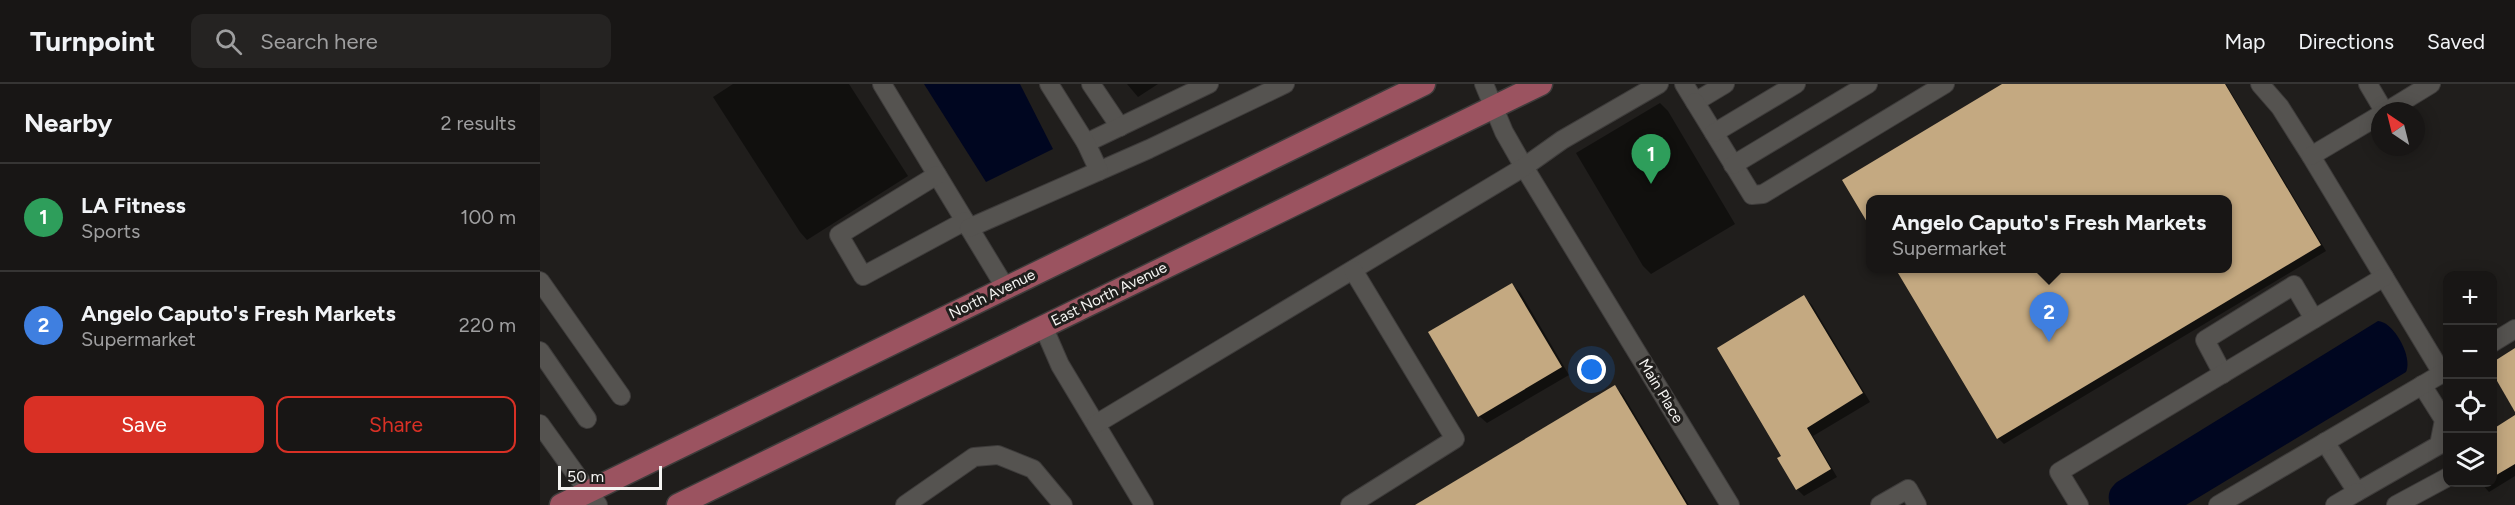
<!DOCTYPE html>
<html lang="en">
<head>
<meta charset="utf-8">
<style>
  body { margin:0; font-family:Figtree,sans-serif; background:#252322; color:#f1f3f6 }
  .controls { position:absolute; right:18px; bottom:18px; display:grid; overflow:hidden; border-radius:12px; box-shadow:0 3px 15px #0003 }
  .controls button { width:54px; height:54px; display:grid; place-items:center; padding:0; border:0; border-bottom:2px solid #363534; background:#181615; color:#f1f3f6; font:30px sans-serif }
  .compass { position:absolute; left:1831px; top:18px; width:54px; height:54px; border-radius:50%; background:#181615; box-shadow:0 3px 15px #0003; rotate:325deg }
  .scale { position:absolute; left:18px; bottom:15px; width:104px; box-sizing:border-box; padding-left:6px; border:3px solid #f5f4f2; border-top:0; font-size:16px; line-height:21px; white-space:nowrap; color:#f5f4f2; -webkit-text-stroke:4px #201e1c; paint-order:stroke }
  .you { position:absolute; left:1052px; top:286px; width:21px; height:21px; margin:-15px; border:4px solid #fff; border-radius:50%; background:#1a73e8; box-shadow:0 0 0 9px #1a73e833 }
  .badge { display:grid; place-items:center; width:39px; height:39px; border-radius:50%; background:#d93025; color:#fff; font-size:20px; font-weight:700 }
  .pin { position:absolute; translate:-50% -50px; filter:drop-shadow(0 2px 3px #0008) }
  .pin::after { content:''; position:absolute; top:32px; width:21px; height:18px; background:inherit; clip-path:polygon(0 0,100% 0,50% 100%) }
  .popup { position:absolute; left:1326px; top:111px; width:366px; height:78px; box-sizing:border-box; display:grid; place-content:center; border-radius:12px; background:#181615; filter:drop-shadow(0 2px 4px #0005); font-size:20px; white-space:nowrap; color:#9f9fa0 }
  .popup b { font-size:22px; color:#f1f3f6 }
  .popup::after { content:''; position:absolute; left:50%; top:100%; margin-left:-12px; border:12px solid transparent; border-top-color:#181615 }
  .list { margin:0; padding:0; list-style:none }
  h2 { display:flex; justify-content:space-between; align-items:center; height:78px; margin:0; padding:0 24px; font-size:26px }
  h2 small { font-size:20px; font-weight:400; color:#9f9fa0 }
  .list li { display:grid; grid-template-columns:39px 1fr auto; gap:18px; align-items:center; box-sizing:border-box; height:108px; padding:0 24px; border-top:2px solid #363534 }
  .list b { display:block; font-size:22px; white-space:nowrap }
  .list p { margin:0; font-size:20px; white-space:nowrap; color:#9f9fa0 }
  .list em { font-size:20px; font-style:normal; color:#9f9fa0 }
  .actions { display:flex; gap:12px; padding:18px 24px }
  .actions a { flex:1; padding:14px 0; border:2px solid #d93025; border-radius:12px; text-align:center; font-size:21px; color:#d93025 }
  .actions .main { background:#d93025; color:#fff }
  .icon { flex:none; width:33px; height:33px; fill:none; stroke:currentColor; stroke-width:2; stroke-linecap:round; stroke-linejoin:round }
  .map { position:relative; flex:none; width:1975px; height:421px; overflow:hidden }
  header { display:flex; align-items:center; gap:36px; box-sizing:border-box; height:84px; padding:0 30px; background:#181615; border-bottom:2px solid #363534 }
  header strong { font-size:28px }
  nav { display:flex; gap:33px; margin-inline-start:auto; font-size:21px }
  .search { width:420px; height:54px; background:#252322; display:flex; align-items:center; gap:15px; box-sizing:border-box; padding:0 21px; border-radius:12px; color:#9f9fa0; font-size:22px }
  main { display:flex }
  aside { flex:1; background:#181615 }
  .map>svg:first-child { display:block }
</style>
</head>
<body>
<header>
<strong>Turnpoint</strong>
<div class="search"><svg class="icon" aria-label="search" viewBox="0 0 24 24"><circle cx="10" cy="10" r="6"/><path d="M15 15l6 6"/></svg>Search here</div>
<nav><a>Map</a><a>Directions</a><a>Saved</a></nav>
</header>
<main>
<aside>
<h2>Nearby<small>2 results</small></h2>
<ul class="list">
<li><span class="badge" style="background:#2e9e5b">1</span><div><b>LA Fitness</b><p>Sports</p></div><em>100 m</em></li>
<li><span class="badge" style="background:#3f7fe0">2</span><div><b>Angelo Caputo's Fresh Markets</b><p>Supermarket</p></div><em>220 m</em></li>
</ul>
<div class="actions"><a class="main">Save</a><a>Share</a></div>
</aside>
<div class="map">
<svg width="1975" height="421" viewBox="0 0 1975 421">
  <rect width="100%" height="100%" fill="#201e1c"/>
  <!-- water -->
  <g fill="#000620">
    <polygon points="384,0 480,0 513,65 446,98"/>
    <path d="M 1838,237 C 1854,238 1873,273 1866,288 L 1646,421 L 1570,421 C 1567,411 1569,405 1577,398 Z"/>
  </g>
  <!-- shadow -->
  <g fill="#0007">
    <polygon points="193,0 309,0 368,92 267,156 260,148 173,13"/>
    <polygon points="587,0 618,0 598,13"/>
    <polygon points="1465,0 1686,0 1786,167 1464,360 1458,354 1357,184 1688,184 1688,116 1330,116 1330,140 1304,96"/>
    <polygon points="1120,19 1128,27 1195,140 1111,190 1103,182 1036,69"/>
    <polygon points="972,201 980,208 1029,291 947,339 939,332"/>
    <polygon points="1264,213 1272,221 1330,318 1273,352 1297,393 1264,412 1257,405 1243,373"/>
    <polygon points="1075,303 1083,311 1149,421 878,421"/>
    <polygon points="1975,333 1975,392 1949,408 1940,398 1952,398 1952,346"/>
  </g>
  <!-- building -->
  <g fill="#c4a981">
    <polygon points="1462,0 1685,0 1781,161 1457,355 1355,184 1688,184 1688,116 1330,116 1330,143 1302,96"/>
    <polygon points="972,199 1022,283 938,333 888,248"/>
    <polygon points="1264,211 1323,309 1267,344 1291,385 1256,406 1237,374 1241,372 1177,264"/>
    <polygon points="1975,264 1975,328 1953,290 1953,278"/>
    <polygon points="1075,301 1147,421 875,421"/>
    <polygon points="1975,331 1975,380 1953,393 1953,345"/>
  </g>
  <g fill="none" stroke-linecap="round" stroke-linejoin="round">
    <!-- minor casing -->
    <g stroke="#3e3c3b" stroke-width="20">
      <g id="minor">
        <polyline points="342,0 465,203"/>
        <polyline points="551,0 580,43"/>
        <polyline points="944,0 964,48 984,83 1190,421"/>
        <polyline points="1144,0 1155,18 1185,0"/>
        <polyline points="1720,0 1740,23 1771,72 1902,289"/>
        <polyline points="1828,0 1844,27"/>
        <polyline points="1155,18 1212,111 1223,110 1405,0"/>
        <polyline points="1847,27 1891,0"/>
        <polyline points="1174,49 1256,0"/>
        <polyline points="546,59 669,0"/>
        <polyline points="1771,72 1840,31"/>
        <polyline points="1193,81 1328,0"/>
        <polyline points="559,87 609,65 745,0"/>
        <polyline points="397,91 299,151 323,192 425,137"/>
        <polyline points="429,144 559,87 546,59 509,0"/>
        <polyline points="0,197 81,312"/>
        <polyline points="503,242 520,281 604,421"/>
        <polyline points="1952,259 1975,245"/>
        <polyline points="0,267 47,335"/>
        <polyline points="1683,290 1665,256 1754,201 1774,235"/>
        <polyline points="0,340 58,421"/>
        <polyline points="556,340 984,83 1022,56 1119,0"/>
        <polyline points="1785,358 1817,408 1899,361 1904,336 1882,301"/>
        <polyline points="365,421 434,373 458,371 493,385 523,421"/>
        <polyline points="810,421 915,355 813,186"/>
        <polyline points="1340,421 1368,405 1377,421"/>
        <polyline points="1539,421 1519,388 1844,193"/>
        <polyline points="1678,421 1908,286"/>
        <polyline points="1795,421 1817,408"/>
        <polyline points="1856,421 1908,393"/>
      </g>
    </g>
    <!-- major casing -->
    <g stroke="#3e3c3b" stroke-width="25">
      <g id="major">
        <polyline points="21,421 884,0"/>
        <polyline points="138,421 1001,0"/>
      </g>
    </g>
    <!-- minor -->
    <use href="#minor" stroke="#555350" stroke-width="18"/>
    <!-- major -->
    <use href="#major" stroke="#9b5360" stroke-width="22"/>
  </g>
  <g text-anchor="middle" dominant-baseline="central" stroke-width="6" stroke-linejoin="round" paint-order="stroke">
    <!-- street labels -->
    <g font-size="15" fill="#f5f4f2" stroke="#201e1c">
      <text transform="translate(452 210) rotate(-26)">North Avenue</text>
      <text transform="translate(569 210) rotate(-26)">East North Avenue</text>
      <text transform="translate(1121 307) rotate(59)">Main Place</text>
    </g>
  </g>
</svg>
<div class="controls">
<button>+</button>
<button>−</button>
<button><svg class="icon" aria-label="locate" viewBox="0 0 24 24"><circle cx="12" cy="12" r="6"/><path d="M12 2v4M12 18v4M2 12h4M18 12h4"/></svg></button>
<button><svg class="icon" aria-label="layers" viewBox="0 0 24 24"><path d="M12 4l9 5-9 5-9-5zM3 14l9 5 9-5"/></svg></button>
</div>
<svg class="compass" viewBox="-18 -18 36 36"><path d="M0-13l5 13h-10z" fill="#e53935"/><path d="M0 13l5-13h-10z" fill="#9f9fa0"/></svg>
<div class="scale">50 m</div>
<div class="you"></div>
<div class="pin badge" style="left:1111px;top:100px;background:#2e9e5b">1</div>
<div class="pin badge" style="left:1509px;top:258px;background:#3f7fe0">2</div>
<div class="popup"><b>Angelo Caputo's Fresh Markets</b>Supermarket</div>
</div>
</main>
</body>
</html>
